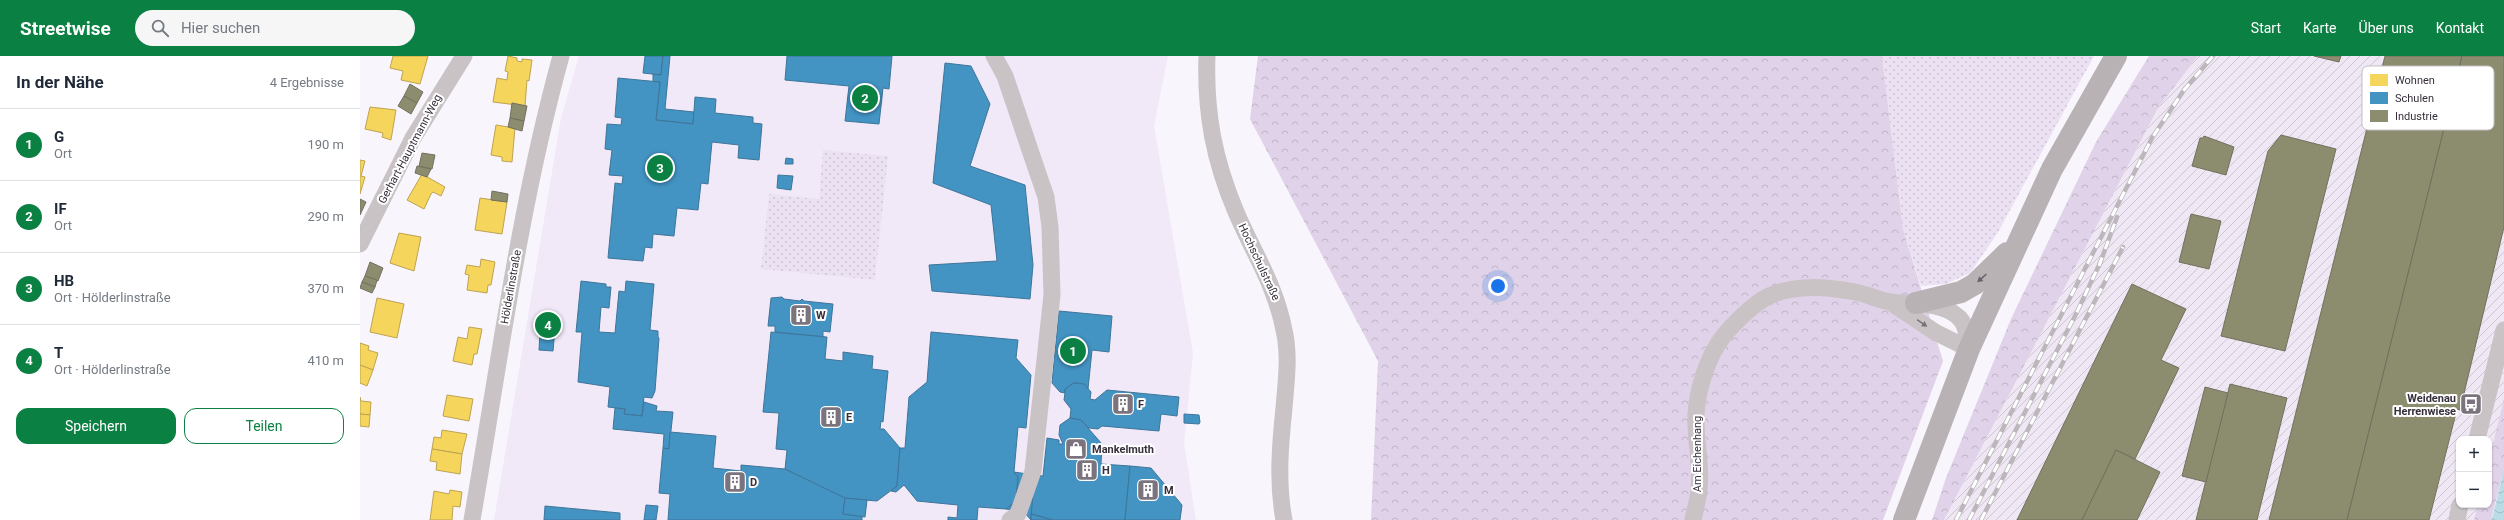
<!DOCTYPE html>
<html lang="de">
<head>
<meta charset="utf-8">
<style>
  body { margin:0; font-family:Roboto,sans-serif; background:#f6f6f7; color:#1f2937 }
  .controls { position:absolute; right:12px; bottom:12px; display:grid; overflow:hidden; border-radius:8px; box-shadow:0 1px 3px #0004 }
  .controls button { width:36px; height:36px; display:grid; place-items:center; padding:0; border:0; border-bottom:1px solid #e0e1e3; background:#fff; color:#1f2937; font:20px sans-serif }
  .you { position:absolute; left:1138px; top:230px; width:14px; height:14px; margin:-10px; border:3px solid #fff; border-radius:50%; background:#1a73e8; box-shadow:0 0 0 6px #1a73e833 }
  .badge { display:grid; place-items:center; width:26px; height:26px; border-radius:50%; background:#0b8043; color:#fff; font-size:13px; font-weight:700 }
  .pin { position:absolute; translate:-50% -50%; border:2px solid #fff; box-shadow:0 1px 4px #0006 }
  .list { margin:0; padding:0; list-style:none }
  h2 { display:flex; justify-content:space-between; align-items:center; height:52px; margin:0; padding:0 16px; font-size:17px }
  h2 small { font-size:13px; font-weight:400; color:#747a83 }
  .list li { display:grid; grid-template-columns:26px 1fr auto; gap:12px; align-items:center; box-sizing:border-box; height:72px; padding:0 16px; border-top:1px solid #e0e1e3 }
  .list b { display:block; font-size:15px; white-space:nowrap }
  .list p { margin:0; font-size:13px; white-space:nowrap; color:#747a83 }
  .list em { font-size:13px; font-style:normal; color:#747a83 }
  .actions { display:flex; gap:8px; padding:12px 16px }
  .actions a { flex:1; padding:9px 0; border:1px solid #0b8043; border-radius:12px; text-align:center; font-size:14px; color:#0b8043 }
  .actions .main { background:#0b8043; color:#fff }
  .icon { flex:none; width:22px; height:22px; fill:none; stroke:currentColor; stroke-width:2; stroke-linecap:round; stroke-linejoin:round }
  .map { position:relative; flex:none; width:2144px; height:464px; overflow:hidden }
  header { display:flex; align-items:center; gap:24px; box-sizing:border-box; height:56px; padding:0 20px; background:#0b8043; color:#fff }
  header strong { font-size:19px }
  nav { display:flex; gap:22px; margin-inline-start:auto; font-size:14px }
  .search { width:280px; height:36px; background:#f6f6f7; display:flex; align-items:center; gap:10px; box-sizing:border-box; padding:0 14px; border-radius:22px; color:#747a83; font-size:15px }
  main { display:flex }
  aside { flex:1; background:#fff }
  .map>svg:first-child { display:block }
</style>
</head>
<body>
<header>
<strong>Streetwise</strong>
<div class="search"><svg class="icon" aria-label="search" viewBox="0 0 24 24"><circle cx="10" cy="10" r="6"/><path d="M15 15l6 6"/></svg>Hier suchen</div>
<nav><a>Start</a><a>Karte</a><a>Über uns</a><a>Kontakt</a></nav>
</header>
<main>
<aside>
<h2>In der Nähe<small>4 Ergebnisse</small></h2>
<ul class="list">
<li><span class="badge">1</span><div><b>G</b><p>Ort</p></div><em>190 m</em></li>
<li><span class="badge">2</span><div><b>IF</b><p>Ort</p></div><em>290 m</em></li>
<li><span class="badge">3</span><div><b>HB</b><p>Ort · Hölderlinstraße</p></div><em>370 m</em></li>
<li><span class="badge">4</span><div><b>T</b><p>Ort · Hölderlinstraße</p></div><em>410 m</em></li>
</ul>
<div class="actions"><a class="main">Speichern</a><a>Teilen</a></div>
</aside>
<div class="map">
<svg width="2144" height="464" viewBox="0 0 2144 464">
  <defs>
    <pattern id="industrial-furrows" width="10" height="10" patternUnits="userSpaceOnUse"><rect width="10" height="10" fill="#efe7f3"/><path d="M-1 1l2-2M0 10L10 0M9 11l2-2" fill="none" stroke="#cec6d1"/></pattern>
    <pattern id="grass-dots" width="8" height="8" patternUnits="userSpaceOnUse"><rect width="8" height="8" fill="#ebe1f2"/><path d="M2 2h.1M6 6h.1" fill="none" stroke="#cac1d0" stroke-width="1.8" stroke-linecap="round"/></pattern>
    <pattern id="forest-crowns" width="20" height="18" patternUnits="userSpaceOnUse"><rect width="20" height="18" fill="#e0d2e8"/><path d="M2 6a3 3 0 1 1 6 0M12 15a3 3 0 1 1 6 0" fill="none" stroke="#c1b5c8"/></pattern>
    <pattern id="water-waves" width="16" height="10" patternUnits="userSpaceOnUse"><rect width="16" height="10" fill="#b9dce6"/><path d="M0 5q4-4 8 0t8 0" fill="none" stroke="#a0bdc6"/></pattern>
  </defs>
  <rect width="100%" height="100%" fill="#f9f5fc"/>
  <!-- industrial -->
  <polygon fill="url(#industrial-furrows)" points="1838,0 2144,0 2144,342 2129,404 2129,383 2099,383 2099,449 2118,449 2114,464 1584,464 1798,52"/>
  <!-- education -->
  <polygon fill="#f1e9f8" points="219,0 808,0 794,70 833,297 824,387 836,464 134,464 201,62"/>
  <!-- grass -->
  <g fill="url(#grass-dots)">
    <polygon points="1522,0 1734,0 1637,178 1610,217 1586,228 1561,230 1543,173"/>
    <polygon points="463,94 528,100 515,224 401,213 409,138 459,143"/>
  </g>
  <!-- forest -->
  <g fill="url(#forest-crowns)">
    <polygon points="898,0 1522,0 1543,173 1583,305 1523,464 1011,464 1018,305 890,63"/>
    <polygon points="1789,0 1838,0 1798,52 1584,464 1572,464 1586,422 1651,263 1736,86"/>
    <polygon points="2144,342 2144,413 2131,464 2114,464 2118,449 2129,449 2129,404"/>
  </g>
  <!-- water -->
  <polygon fill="url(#water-waves)" points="2144,413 2144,464 2131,464 2133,459"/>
  <!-- homes -->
  <g fill="#f6d55c" stroke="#bda352">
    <polygon points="33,0 68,0 60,28 41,24 43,15 30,12"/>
    <polygon points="148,0 157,2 157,5 162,6 162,3 172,4 169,25 167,24 165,50 133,46 137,22 147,24 148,16 145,15"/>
    <polygon points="10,51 36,54 31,84 22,81 23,77 5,73"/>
    <polygon points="136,69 155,72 152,106 142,105 142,101 131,99"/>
    <polygon points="0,104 5,105 1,120 5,121 0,138"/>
    <polygon points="62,118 85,131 81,140 73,136 71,138 64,153 47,144"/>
    <polygon points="120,142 147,146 142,178 115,174"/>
    <polygon points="39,177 61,181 54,215 30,207"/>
    <polygon points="121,203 135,206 131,229 128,229 127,237 107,234 109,219 105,218 107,209 120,211"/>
    <polygon points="17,242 44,248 37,282 10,276"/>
    <polygon points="109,271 122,273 117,298 114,298 112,309 93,305 98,281 107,283"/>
    <polygon points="0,287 9,290 8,294 18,297 13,314 0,309"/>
    <polygon points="0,309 13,314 7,330 0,327"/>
    <polygon points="87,339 113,343 109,365 83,360"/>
    <polygon points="0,341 1,345 11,346 10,359 0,358"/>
    <polygon points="0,358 10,359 9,371 0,370"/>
    <polygon points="82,374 107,378 102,398 72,393 74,381 81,382"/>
    <polygon points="72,393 102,398 100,418 76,414 77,406 70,405"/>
    <polygon points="90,434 102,436 100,451 93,450 92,464 70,464 74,435 89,438"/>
  </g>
  <!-- schools -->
  <g fill="#4393c3" stroke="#3f759a">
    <polygon points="285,0 303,0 301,19 283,17"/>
    <polygon points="303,0 310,0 305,53 334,56 333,68 296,64 300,26 293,26 293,18 301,19"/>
    <polygon points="427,0 532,0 529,33 523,32 519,68 485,65 489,30 425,24"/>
    <polygon points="585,7 611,10 630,48 610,110 665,129 673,209 670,243 572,235 569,209 637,205 631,149 573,127"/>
    <polygon points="258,22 300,26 296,64 333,68 335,41 356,43 355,57 393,61 393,67 402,68 399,104 378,102 379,89 352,86 348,128 341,127 338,154 317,152 314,180 293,178 292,192 285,191 283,205 248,202 255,127 262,128 263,120 249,119 252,94 245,93 247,68 261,69 262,62 255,61"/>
    <polygon points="426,102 433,103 433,108 425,108"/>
    <polygon points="418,119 433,120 431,134 417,132"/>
    <polygon points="221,225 246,228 246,231 251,231 249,252 241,251 239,276 255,277 259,235 265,236 266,225 294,228 290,274 298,275 298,281 299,282 295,335 292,342 284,341 282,360 264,358 265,353 248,351 250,331 218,326 222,276 216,276"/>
    <polygon points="422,241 424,243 440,245 442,243 444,245 473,248 470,276 463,275 463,281 415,276 415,270 408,270 411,242"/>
    <polygon points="699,255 752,260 749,296 732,294 728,333 724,328 714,327 705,333 705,337 700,336 692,327"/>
    <polygon points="181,259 196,261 193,295 179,294"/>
    <polygon points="411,276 467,281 465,303 483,305 483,296 513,300 512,313 528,315 523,366 521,365 520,373 524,373 540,392 537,430 517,445 480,442 425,413 427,394 416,393 419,357 403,356"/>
    <polygon points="571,276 658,284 656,302 671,319 666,372 658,371 654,416 658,421 656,445 646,453 618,451 617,464 588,464 588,461 597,462 598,449 557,445 544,429 536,436 531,435 537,430 540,392 545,392 549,341 567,326"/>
    <polygon points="714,327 724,328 731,336 730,343 735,344 747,334 819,341 817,360 801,358 799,375 742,370 738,373 729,372 721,364 710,362 711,353 704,344 705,337 705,333"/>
    <polygon points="284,346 297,350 296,355 313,356 309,393 303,392 304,378 253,373 255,352 265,353 264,358 282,360"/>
    <polygon points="824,358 839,359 840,366 839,368 824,367"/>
    <polygon points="710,362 721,364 742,388 741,408 770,410 765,464 693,464 671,458 674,419 683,420 687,382 699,384 699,388 703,388 699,379 700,369"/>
    <polygon points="310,376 356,380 353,412 381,415 381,409 425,413 485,442 483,458 502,460 502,464 308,464 310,438 299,437 303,392 309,393"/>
    <polygon points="770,410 791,412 822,449 820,464 765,464"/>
    <polygon points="654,416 674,419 671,464 663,455 646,453 656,445 658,421"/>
    <polygon points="485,442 507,444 505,461 483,458"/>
    <polygon points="286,449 298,450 296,464 284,464"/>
    <polygon points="185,450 260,457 260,464 184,464"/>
    <polygon points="671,458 693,464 671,464"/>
  </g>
  <!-- industry -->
  <g fill="#8c8c6e" stroke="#72705f">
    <polygon points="1954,0 1981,0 1979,6"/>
    <polygon points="2025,0 2102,0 1987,464 1909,464"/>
    <polygon points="2102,0 2144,0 2144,171 2100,354 2097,353 2069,464 1987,464"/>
    <polygon points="50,28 63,36 57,47 44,40"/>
    <polygon points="44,40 57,47 51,58 38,50"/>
    <polygon points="152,47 167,50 164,65 150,62"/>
    <polygon points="150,62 164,65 162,75 148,71"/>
    <polygon points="1921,79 1976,93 1925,295 1861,280 1908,95"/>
    <polygon points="1844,80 1874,91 1866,119 1832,110 1840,82 1843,82"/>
    <polygon points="62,97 75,99 72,113 59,110"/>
    <polygon points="57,110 71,113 67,121 55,117"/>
    <polygon points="132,135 148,138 147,146 131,144"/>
    <polygon points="0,143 6,146 0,159"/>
    <polygon points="1831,158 1861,165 1849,213 1819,206"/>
    <polygon points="10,206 23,212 18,225 5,220"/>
    <polygon points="5,220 17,224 15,231 2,226"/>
    <polygon points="2,226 15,231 12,237 0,232"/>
    <polygon points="1772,228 1826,253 1801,304 1819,312 1775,403 1756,394 1722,464 1657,464"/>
    <polygon points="1870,328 1927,342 1897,464 1836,464"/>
    <polygon points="1845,331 1868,337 1846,426 1822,420"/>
    <polygon points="1756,394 1800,416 1777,464 1722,464"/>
  </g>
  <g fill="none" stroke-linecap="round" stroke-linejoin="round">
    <!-- street -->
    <g stroke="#c9c3c5" stroke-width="17">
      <polyline points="634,0 645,20 673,103 686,141 690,171 692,239 673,415 658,458 650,464"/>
      <path d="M 847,0 C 845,57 854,104 876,156 C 894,198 915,228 924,274 C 930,300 926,326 924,352 C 920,390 917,427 924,464"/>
      <polyline points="0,188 53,82 104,0"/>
      <polyline points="1530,246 1575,276 1609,293"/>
      <polyline points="2117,383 2144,274"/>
      <path d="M 112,464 C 139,309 159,152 201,0"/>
      <path d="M 1333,464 C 1335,454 1338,444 1339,434 C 1342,409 1335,384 1336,359 C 1337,335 1347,302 1362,282 C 1371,270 1394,247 1409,240 C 1436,228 1467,231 1495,236 C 1507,238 1518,244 1530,246 C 1551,249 1580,245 1597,260 C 1607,267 1607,282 1609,293"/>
      <polyline points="2097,464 2100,449"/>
    </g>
    <!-- primary -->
    <g stroke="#b9b2b5" stroke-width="22">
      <polyline points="1556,247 1601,236 1615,228 1647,197"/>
      <polyline points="1544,464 1609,293 1692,113 1756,0"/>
    </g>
    <!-- rail casing -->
    <g stroke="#bbb7bb" stroke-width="4.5">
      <g id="rail">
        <polyline points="1739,210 1757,161"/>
        <polyline points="1596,464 1792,82 1824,34 1853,0"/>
        <polyline points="1609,464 1716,258 1741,205"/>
        <polyline points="1621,464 1763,191"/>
      </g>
    </g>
    <!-- rail -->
    <use href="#rail" stroke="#fff" stroke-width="3" stroke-dasharray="9" stroke-linecap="butt"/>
  </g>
  <!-- one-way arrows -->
  <defs><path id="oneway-solid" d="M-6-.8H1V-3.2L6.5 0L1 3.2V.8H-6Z"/></defs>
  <use fill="#6b636c" href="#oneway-solid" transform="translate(1622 222) rotate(138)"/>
  <use fill="#797279" href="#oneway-solid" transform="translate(1562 267) rotate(34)"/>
  <!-- icons -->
  <defs>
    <g id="building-square" transform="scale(1.15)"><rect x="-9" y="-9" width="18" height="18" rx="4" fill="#7b747f" stroke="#fff"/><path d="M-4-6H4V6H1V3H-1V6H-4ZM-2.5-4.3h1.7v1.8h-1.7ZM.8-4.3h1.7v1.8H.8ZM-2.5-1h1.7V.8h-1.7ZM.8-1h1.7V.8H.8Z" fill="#fff"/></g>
    <g id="bus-square" transform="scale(1.15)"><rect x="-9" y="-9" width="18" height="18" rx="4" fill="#7b747f" stroke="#fff"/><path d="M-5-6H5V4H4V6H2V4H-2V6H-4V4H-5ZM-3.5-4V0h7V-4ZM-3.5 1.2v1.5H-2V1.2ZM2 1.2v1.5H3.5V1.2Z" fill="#fff"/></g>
    <g id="shop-square" transform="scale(1.15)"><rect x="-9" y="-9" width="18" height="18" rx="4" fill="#7b747f" stroke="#fff"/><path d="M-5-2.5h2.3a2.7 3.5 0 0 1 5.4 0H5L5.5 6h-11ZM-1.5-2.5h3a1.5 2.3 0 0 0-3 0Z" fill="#fff"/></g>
  </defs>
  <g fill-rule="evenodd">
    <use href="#building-square" x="441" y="259"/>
    <use href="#building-square" x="763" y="348"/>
    <use href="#bus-square" x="2111" y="348"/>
    <use href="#building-square" x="471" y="361"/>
    <use href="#shop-square" x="716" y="393"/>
    <use href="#building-square" x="727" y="414"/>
    <use href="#building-square" x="375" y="426"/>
    <use href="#building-square" x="788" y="434"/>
  </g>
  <g text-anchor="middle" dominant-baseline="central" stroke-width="4" stroke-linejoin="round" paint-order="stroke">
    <!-- street labels -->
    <g font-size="11" fill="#372f3b" stroke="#fff">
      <text transform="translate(50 93) rotate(-62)">Gerhart-Hauptmann-Weg</text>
      <text transform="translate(899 206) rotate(65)">Hochschulstraße</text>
      <text transform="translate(151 231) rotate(-80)">Hölderlinstraße</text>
      <text transform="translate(1337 398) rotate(-90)">Am Eichenhang</text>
    </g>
    <!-- poi labels -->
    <g font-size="11" font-weight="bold" fill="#372f3b" stroke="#fff" text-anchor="start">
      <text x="456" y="259">W</text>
      <text x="2096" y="342" text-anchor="end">Weidenau<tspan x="2096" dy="13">Herrenwiese</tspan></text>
      <text x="778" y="348">F</text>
      <text x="486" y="361">E</text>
      <text x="732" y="393">Mankelmuth</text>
      <text x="742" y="414">H</text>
      <text x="390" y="426">D</text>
      <text x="804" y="434">M</text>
    </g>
  </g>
  <!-- legend -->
  <rect x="2002" y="10" width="132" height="64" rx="6" fill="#fff" stroke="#c3c1c4" stroke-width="1"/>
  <rect x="2010" y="18" width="18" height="12" fill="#f6d55c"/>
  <rect x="2010" y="36" width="18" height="12" fill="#4393c3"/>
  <rect x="2010" y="54" width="18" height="12" fill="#8c8c6e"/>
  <g font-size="11" fill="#372f3b">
    <text x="2035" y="28">Wohnen</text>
    <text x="2035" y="46">Schulen</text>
    <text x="2035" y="64">Industrie</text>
  </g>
</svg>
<div class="controls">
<button>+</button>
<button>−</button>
</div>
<div class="you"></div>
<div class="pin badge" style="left:713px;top:295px">1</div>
<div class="pin badge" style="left:505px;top:42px">2</div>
<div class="pin badge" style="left:300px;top:112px">3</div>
<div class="pin badge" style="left:188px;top:269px">4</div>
</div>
</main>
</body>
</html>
